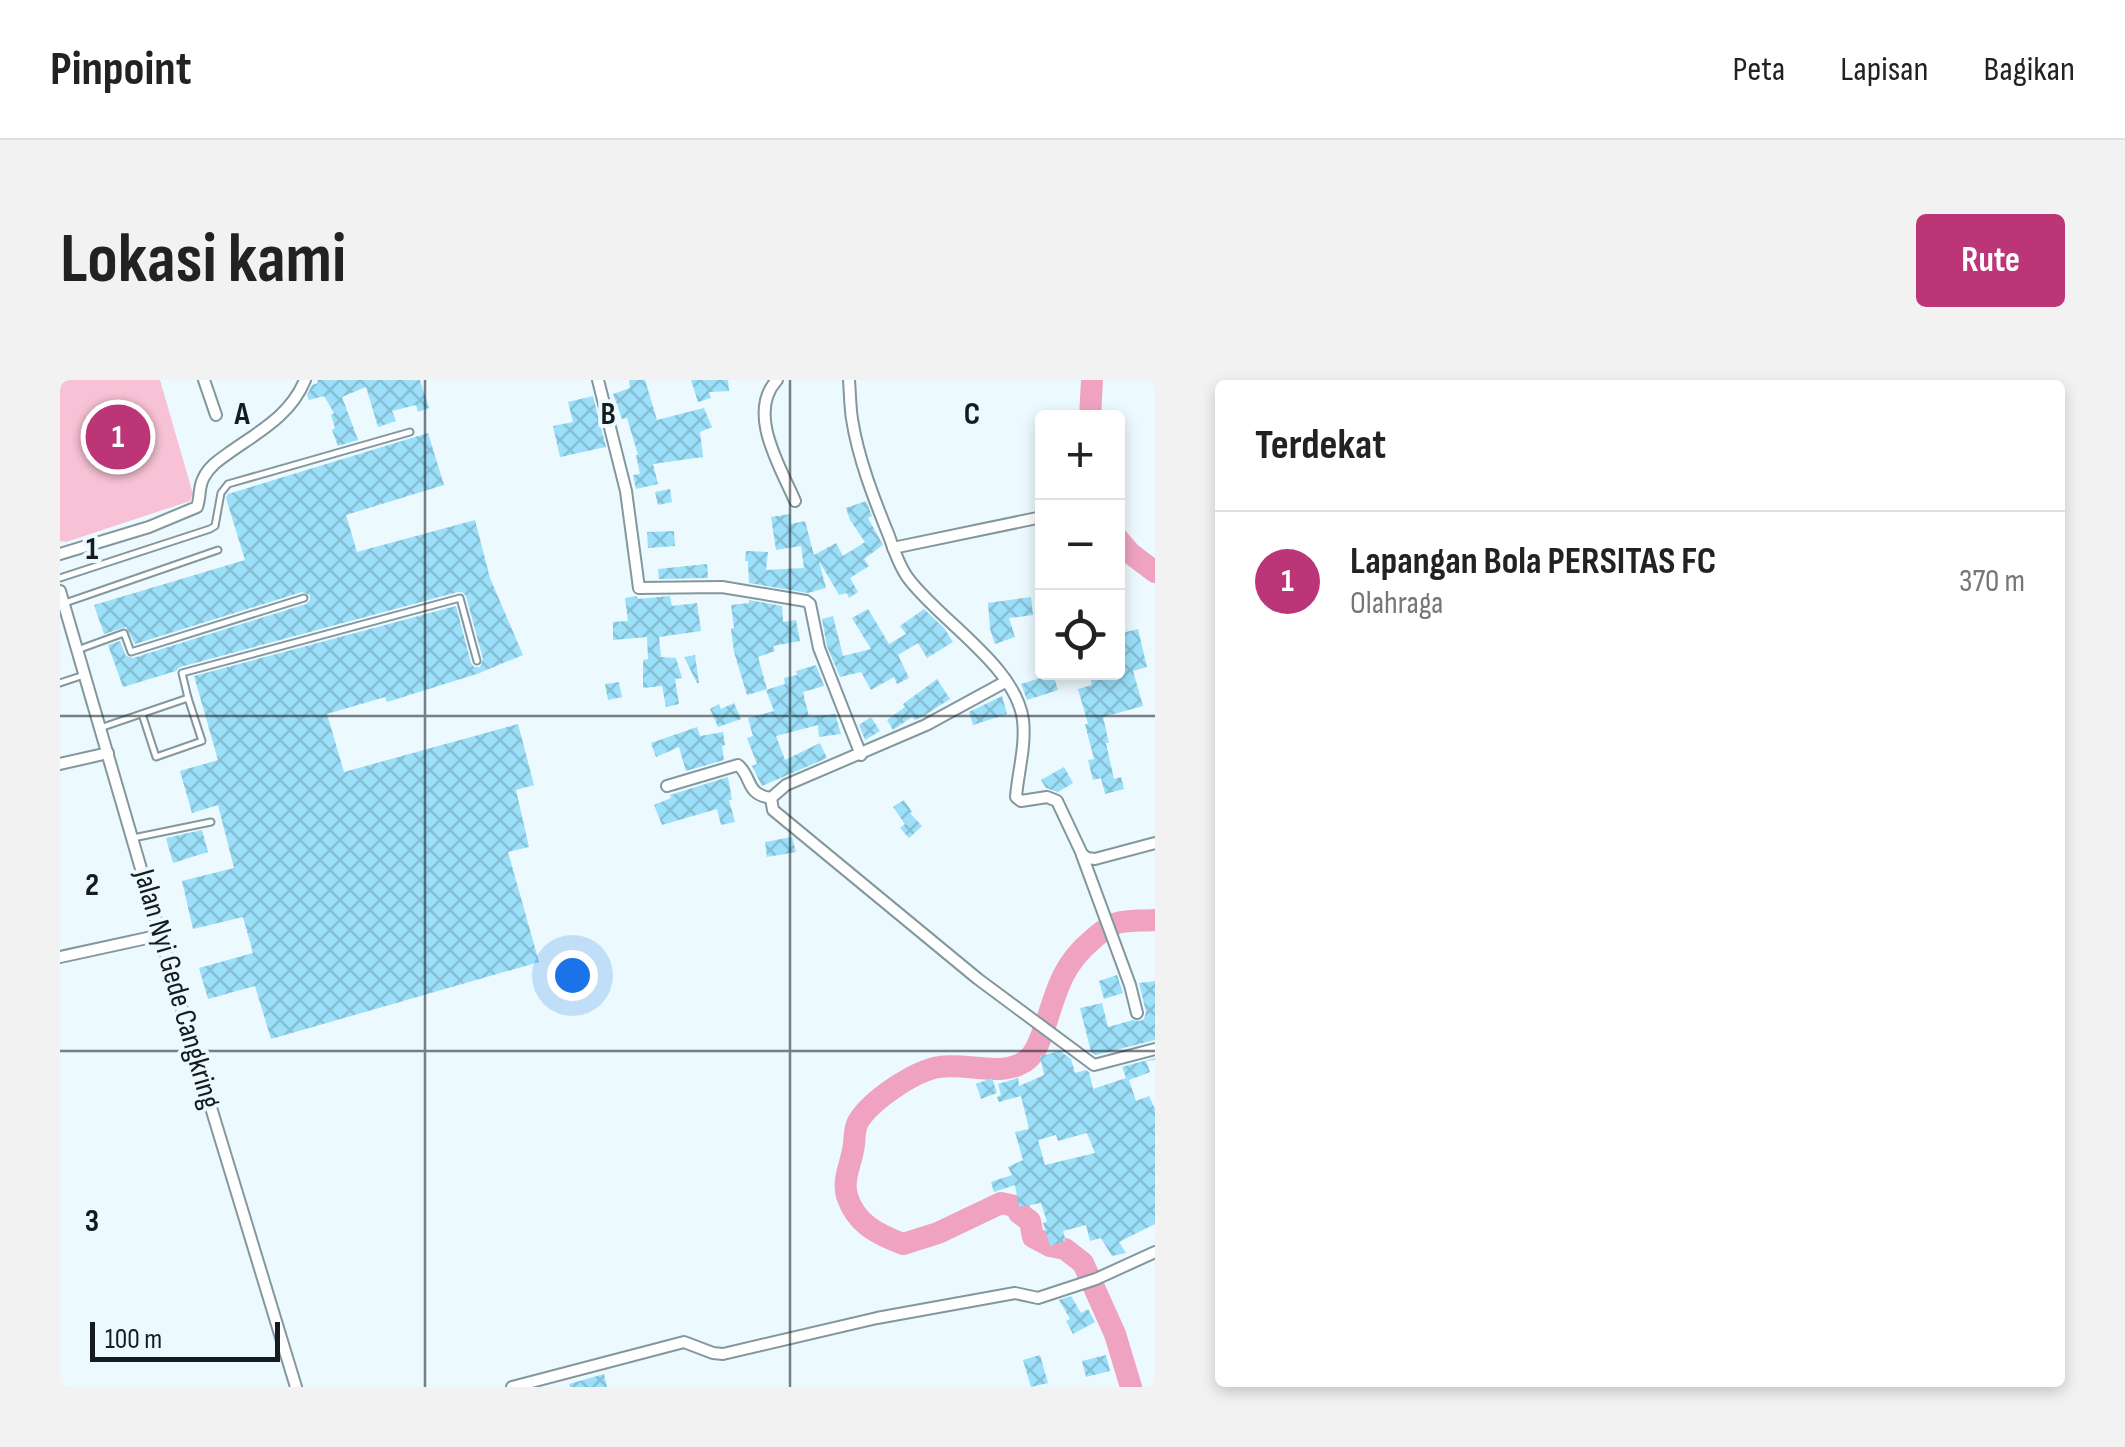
<!DOCTYPE html>
<html lang="id">
<head>
<meta charset="utf-8">
<style>
  body { margin:0; font-family:"Sofia Sans Condensed",sans-serif; background:#f2f2f2; color:#222 }
  .controls { position:absolute; right:30px; top:30px; display:grid; overflow:hidden; border-radius:10px; box-shadow:0 5px 15px #0003 }
  .controls button { width:90px; height:90px; display:grid; place-items:center; padding:0; border:0; border-bottom:2px solid #e0e0e0; background:#fff; color:#222; font:50px sans-serif }
  .scale { position:absolute; left:30px; bottom:25px; width:190px; box-sizing:border-box; padding-left:10px; border:5px solid #151c1f; border-top:0; font-size:28px; line-height:35px; white-space:nowrap; color:#151c1f; -webkit-text-stroke:8px #ecf9fe; paint-order:stroke }
  .you { position:absolute; left:512px; top:595px; width:35px; height:35px; margin:-25px; border:8px solid #fff; border-radius:50%; background:#1a73e8; box-shadow:0 0 0 15px #1a73e833 }
  .badge { display:grid; place-items:center; width:65px; height:65px; border-radius:50%; background:#bc3577; color:#fff; font-size:32px; font-weight:700 }
  .pin { position:absolute; translate:-50% -50%; border:5px solid #fff; box-shadow:0 2px 10px #0006 }
  .list { margin:0; padding:0; list-style:none }
  h2 { display:flex; justify-content:space-between; align-items:center; height:130px; margin:0; padding:0 40px; font-size:42px }
  h2 small { font-size:32px; font-weight:400; color:#767676 }
  .list li { display:grid; grid-template-columns:65px 1fr auto; gap:30px; align-items:center; box-sizing:border-box; height:140px; padding:0 40px; border-top:2px solid #e0e0e0 }
  .list b { display:block; font-size:38px; white-space:nowrap }
  .list p { margin:0; font-size:32px; white-space:nowrap; color:#767676 }
  .list em { font-size:32px; font-style:normal; color:#767676 }
  .icon { flex:none; width:55px; height:55px; fill:none; stroke:currentColor; stroke-width:2; stroke-linecap:round; stroke-linejoin:round }
  .map { position:relative; flex:none; width:1095px; height:1007px; overflow:hidden; border-radius:10px }
  header { display:flex; align-items:center; gap:60px; box-sizing:border-box; height:140px; padding:0 50px; background:#fff; border-bottom:2px solid #e0e0e0 }
  header strong { font-size:48px }
  nav { display:flex; gap:55px; margin-inline-start:auto; font-size:35px }
  .intro { display:flex; align-items:center; justify-content:space-between; box-sizing:border-box; height:240px; padding:0 60px }
  h1 { margin:0; font-size:70px }
  .button { padding:25px 45px; border-radius:10px; background:#bc3577; color:#fff; font-size:35px; font-weight:700 }
  main { display:flex; gap:60px; padding:0 60px }
  aside { flex:1; background:#fff; border-radius:10px; box-shadow:0 5px 15px #0003 }
  .map>svg:first-child { display:block }
</style>
</head>
<body>
<header>
<strong>Pinpoint</strong>
<nav><a>Peta</a><a>Lapisan</a><a>Bagikan</a></nav>
</header>
<div class="intro"><h1>Lokasi kami</h1><a class="button">Rute</a></div>
<main>
<div class="map">
<svg width="1095" height="1007" viewBox="0 0 1095 1007">
  <defs>
    <pattern id="building-cross-hatch" width="8" height="8" patternUnits="userSpaceOnUse" patternTransform="scale(2.5)"><rect width="8" height="8" fill="#9bdff9"/><path d="M0 0l8 8M0 8l8-8" fill="none" stroke="#85bfd5"/></pattern>
  </defs>
  <rect width="100%" height="100%" fill="#ecf9fe"/>
  <!-- garden -->
  <polygon fill="#f7c2d5" points="0,0 100,0 133,114 130,121 6,162 0,161"/>
  <g fill="none" stroke-linecap="round" stroke-linejoin="round">
    <!-- river -->
    <g stroke="#efa3c0" stroke-width="22">
      <polyline points="1030,38 1032,0"/>
      <polyline points="1058,159 1070,173 1095,192"/>
      <path d="M 1071,1007 L 1055,954 L 1023,883 L 1005,869 L 990,866 L 973,857 L 970,841 L 959,833 L 959,827 L 941,823 L 878,853 L 843,864 C 817,854 796,844 787,816 C 782,798 792,783 794,764 C 795,756 794,750 798,742 C 810,721 854,691 879,687 C 908,682 944,699 968,679 C 978,670 980,658 985,646 C 997,610 1002,585 1032,560 C 1039,554 1047,546 1057,543 C 1068,540 1083,541 1095,540"/>
    </g>
  </g>
  <!-- building -->
  <g fill="url(#building-cross-hatch)" fill-rule="evenodd">
    <polygon points="257,0 360,0 369,28 358,32 356,25 332,31 336,41 318,47 306,7 282,17 298,60 278,66 272,50 275,48 271,35 274,33 264,16 249,20 247,15 252,5 258,3"/>
    <polygon points="569,0 585,0 597,40 644,28 652,47 640,52 643,77 593,84 598,104 576,109 573,95 580,94 576,75 578,75 567,38 562,39 553,14 570,8"/>
    <polygon points="631,0 668,0 669,11 649,12 651,18 638,22"/>
    <polygon points="533,16 546,67 500,77 493,46 513,42 508,22"/>
    <polygon points="368,53 384,105 286,135 297,172 415,140 430,198 463,275 417,294 327,322 325,317 267,334 284,392 458,344 474,405 456,410 469,467 448,472 479,582 211,659 195,606 148,619 139,588 193,573 183,537 133,549 122,501 174,488 158,425 132,433 120,391 158,380 134,296 396,226 411,283 414,287 420,287 423,279 406,216 402,212 398,212 120,287 116,291 63,307 48,265 60,261 66,276 73,278 246,224 250,220 250,215 242,212 75,264 66,247 44,254 34,225 185,180 166,118 168,114"/>
    <polygon points="610,109 612,122 598,125 595,112"/>
    <polygon points="806,121 812,136 808,138 823,165 804,179 809,186 790,198 798,212 789,218 787,213 779,215 759,181 766,208 748,213 689,203 688,181 685,181 686,171 708,172 706,190 744,188 741,166 716,170 711,137 730,134 731,144 745,141 754,175 776,163 783,176 805,162 790,140 786,128"/>
    <polygon points="614,151 615,166 588,168 587,152"/>
    <polygon points="647,184 648,198 599,199 598,189"/>
    <polygon points="576,216 578,219 610,216 612,226 637,223 641,251 599,257 601,277 616,278 622,298 615,299 619,324 606,327 602,306 583,308 583,280 588,279 587,257 553,260 553,242 568,241 565,218"/>
    <polygon points="971,217 973,235 949,238 955,257 935,264 930,249 928,223"/>
    <polygon points="689,220 722,226 723,242 736,240 740,261 713,266 715,271 698,277 707,309 687,315 674,272 671,249 674,248 671,225 689,223"/>
    <polygon points="808,229 829,264 846,254 840,246 864,229 884,248 893,262 867,278 858,263 838,275 849,298 837,304 834,297 811,310 801,292 780,297 767,266 762,239 773,236 783,276 811,269 792,238"/>
    <polygon points="1078,249 1087,287 1073,291 1083,326 1043,337 1049,363 1046,363 1054,399 1061,397 1064,409 1045,414 1041,398 1033,400 1028,380 1034,379 1025,344 1028,344 1018,309 1032,305 1029,292 1058,292 1058,254"/>
    <polygon points="635,275 639,303 637,303 624,277"/>
    <polygon points="756,285 764,306 743,312 749,337 775,334 781,354 759,357 758,345 716,356 725,380 760,363 767,378 702,406 692,386 697,384 687,358 693,356 688,338 714,331 706,310 725,304 724,298 737,295 736,291"/>
    <polygon points="993,294 998,310 967,320 961,304"/>
    <polygon points="877,299 890,319 862,337 855,340 852,337 833,350 827,340 845,327 843,324"/>
    <polygon points="559,302 562,317 548,320 545,304"/>
    <polygon points="942,316 947,334 913,345 909,332"/>
    <polygon points="674,323 681,339 658,347 650,329 659,324 661,329"/>
    <polygon points="811,337 820,351 805,360 799,345"/>
    <polygon points="637,347 640,356 663,352 665,365 662,366 664,380 626,391 619,367 596,377 591,363"/>
    <polygon points="1004,387 1013,403 998,412 986,408 981,400"/>
    <polygon points="668,397 672,420 669,420 675,442 661,445 657,429 602,445 594,425 611,418 610,415"/>
    <polygon points="844,420 852,432 850,433 862,446 849,458 840,448 845,444 833,427"/>
    <polygon points="142,450 148,472 113,483 106,458"/>
    <polygon points="732,457 736,472 707,477 705,462"/>
    <polygon points="1057,595 1063,613 1044,619 1039,601"/>
    <polygon points="1095,601 1095,660 1036,675 1031,672 1020,628 1042,623 1048,647 1073,640 1080,641 1084,639 1086,632 1079,603"/>
    <path d="M 1000,671 L 1011,679 L 1015,693 L 1026,690 L 1029,692 L 1033,709 L 1066,698 L 1062,687 L 1095,678 L 1095,680 L 1086,681 L 1090,692 L 1069,700 L 1076,721 L 1089,716 L 1095,729 L 1095,844 L 1059,862 L 1066,873 L 1052,876 L 1041,858 L 1030,861 L 1026,845 L 1003,851 L 1006,861 L 990,866 L 983,843 L 987,842 L 981,823 L 959,827 L 955,805 L 934,812 L 931,802 L 952,795 L 948,787 L 963,780 L 955,752 L 969,749 L 961,716 L 939,722 L 937,717 L 941,715 L 938,704 L 958,698 L 959,706 L 984,695 L 980,676 ZM 1027,753 L 1035,773 L 985,785 L 978,760 L 996,755 L 998,761 Z"/>
    <polygon points="932,698 937,713 921,719 916,704"/>
    <polygon points="1011,916 1021,933 1028,929 1035,942 1013,954 1006,941 1010,939 999,920"/>
    <polygon points="980,975 988,1003 971,1007 963,980"/>
    <polygon points="1046,975 1050,991 1026,997 1022,981"/>
    <polygon points="544,994 547,1007 510,1007 509,1004"/>
  </g>
  <g fill="none" stroke-linecap="round" stroke-linejoin="round">
    <!-- service casing -->
    <g stroke="#83979e" stroke-width="9">
      <g id="service">
        <polyline points="0,198 150,149 155,146 161,113 168,104 350,52"/>
        <polyline points="5,223 158,170"/>
        <polyline points="20,269 64,253 71,272 244,218"/>
        <polyline points="0,303 24,295"/>
        <polyline points="128,318 122,293 400,218 417,281"/>
        <polyline points="40,348 128,318 142,361 96,377 82,334"/>
        <polyline points="73,458 151,442"/>
      </g>
    </g>
    <!-- minor casing -->
    <g stroke="#83979e" stroke-width="14">
      <g id="minor">
        <polyline points="144,0 156,35"/>
        <polyline points="538,0 566,111 579,208 662,207 746,221 750,224 759,268 801,375"/>
        <path d="M 717,0 C 686,33 721,88 735,121"/>
        <path d="M 789,0 C 790,13 790,26 792,39 C 798,78 814,119 829,156 C 834,170 839,186 848,198 C 879,240 956,286 963,340 C 966,366 958,392 956,417 L 961,421 L 987,417 L 997,421 L 1022,474 L 1027,478 L 1035,479 L 1095,463"/>
        <polyline points="833,168 982,137"/>
        <path d="M 0,174 L 89,147 L 137,127 C 141,116 138,107 144,97 C 150,85 162,78 173,70 C 202,50 231,34 245,0"/>
        <polyline points="0,211 142,698 236,1007"/>
        <polyline points="945,302 866,345 726,405 711,418 713,430 918,599 1034,685 1095,669"/>
        <polyline points="0,384 48,373"/>
        <path d="M 607,406 L 678,385 C 693,398 685,414 711,418"/>
        <polyline points="1022,475 1070,605 1077,633"/>
        <polyline points="0,577 101,555"/>
        <polyline points="452,1007 624,962 653,973 663,974 817,938 955,913 978,918 1036,899 1095,872"/>
      </g>
    </g>
    <!-- service -->
    <use href="#service" stroke="#fff" stroke-width="5"/>
    <!-- minor -->
    <use href="#minor" stroke="#fff" stroke-width="10"/>
  </g>
  <!-- grid -->
  <path fill="none" stroke="#151c1f" stroke-width="2.5" stroke-opacity="0.55" d="M 365,0 L 365,1007M 730,0 L 730,1007M 0,336 L 1095,336M 0,671 L 1095,671"/>
  <g text-anchor="middle" dominant-baseline="central" stroke-width="8" stroke-linejoin="round" paint-order="stroke">
    <!-- street labels -->
    <g font-size="30" fill="#151c1f" stroke="#ecf9fe">
      <text transform="translate(117 609) rotate(74)">Jalan Nyi Gede Cangkring</text>
    </g>
  </g>
  <g font-size="32" text-anchor="middle" font-weight="bold" fill="#151c1f" stroke="#ecf9fe" stroke-width="8" stroke-linejoin="round" paint-order="stroke">
    <text x="182" y="44">A</text>
    <text x="548" y="44">B</text>
    <text x="912" y="44">C</text>
    <text x="32" y="179">1</text>
    <text x="32" y="515">2</text>
    <text x="32" y="851">3</text>
  </g>
</svg>
<div class="controls">
<button>+</button>
<button>−</button>
<button><svg class="icon" aria-label="locate" viewBox="0 0 24 24"><circle cx="12" cy="12" r="6"/><path d="M12 2v4M12 18v4M2 12h4M18 12h4"/></svg></button>
</div>
<div class="scale">100 m</div>
<div class="you"></div>
<div class="pin badge" style="left:58px;top:57px">1</div>
</div>
<aside>
<h2>Terdekat<small></small></h2>
<ul class="list">
<li><span class="badge">1</span><div><b>Lapangan Bola PERSITAS FC</b><p>Olahraga</p></div><em>370 m</em></li>
</ul>
</aside>
</main>
</body>
</html>
